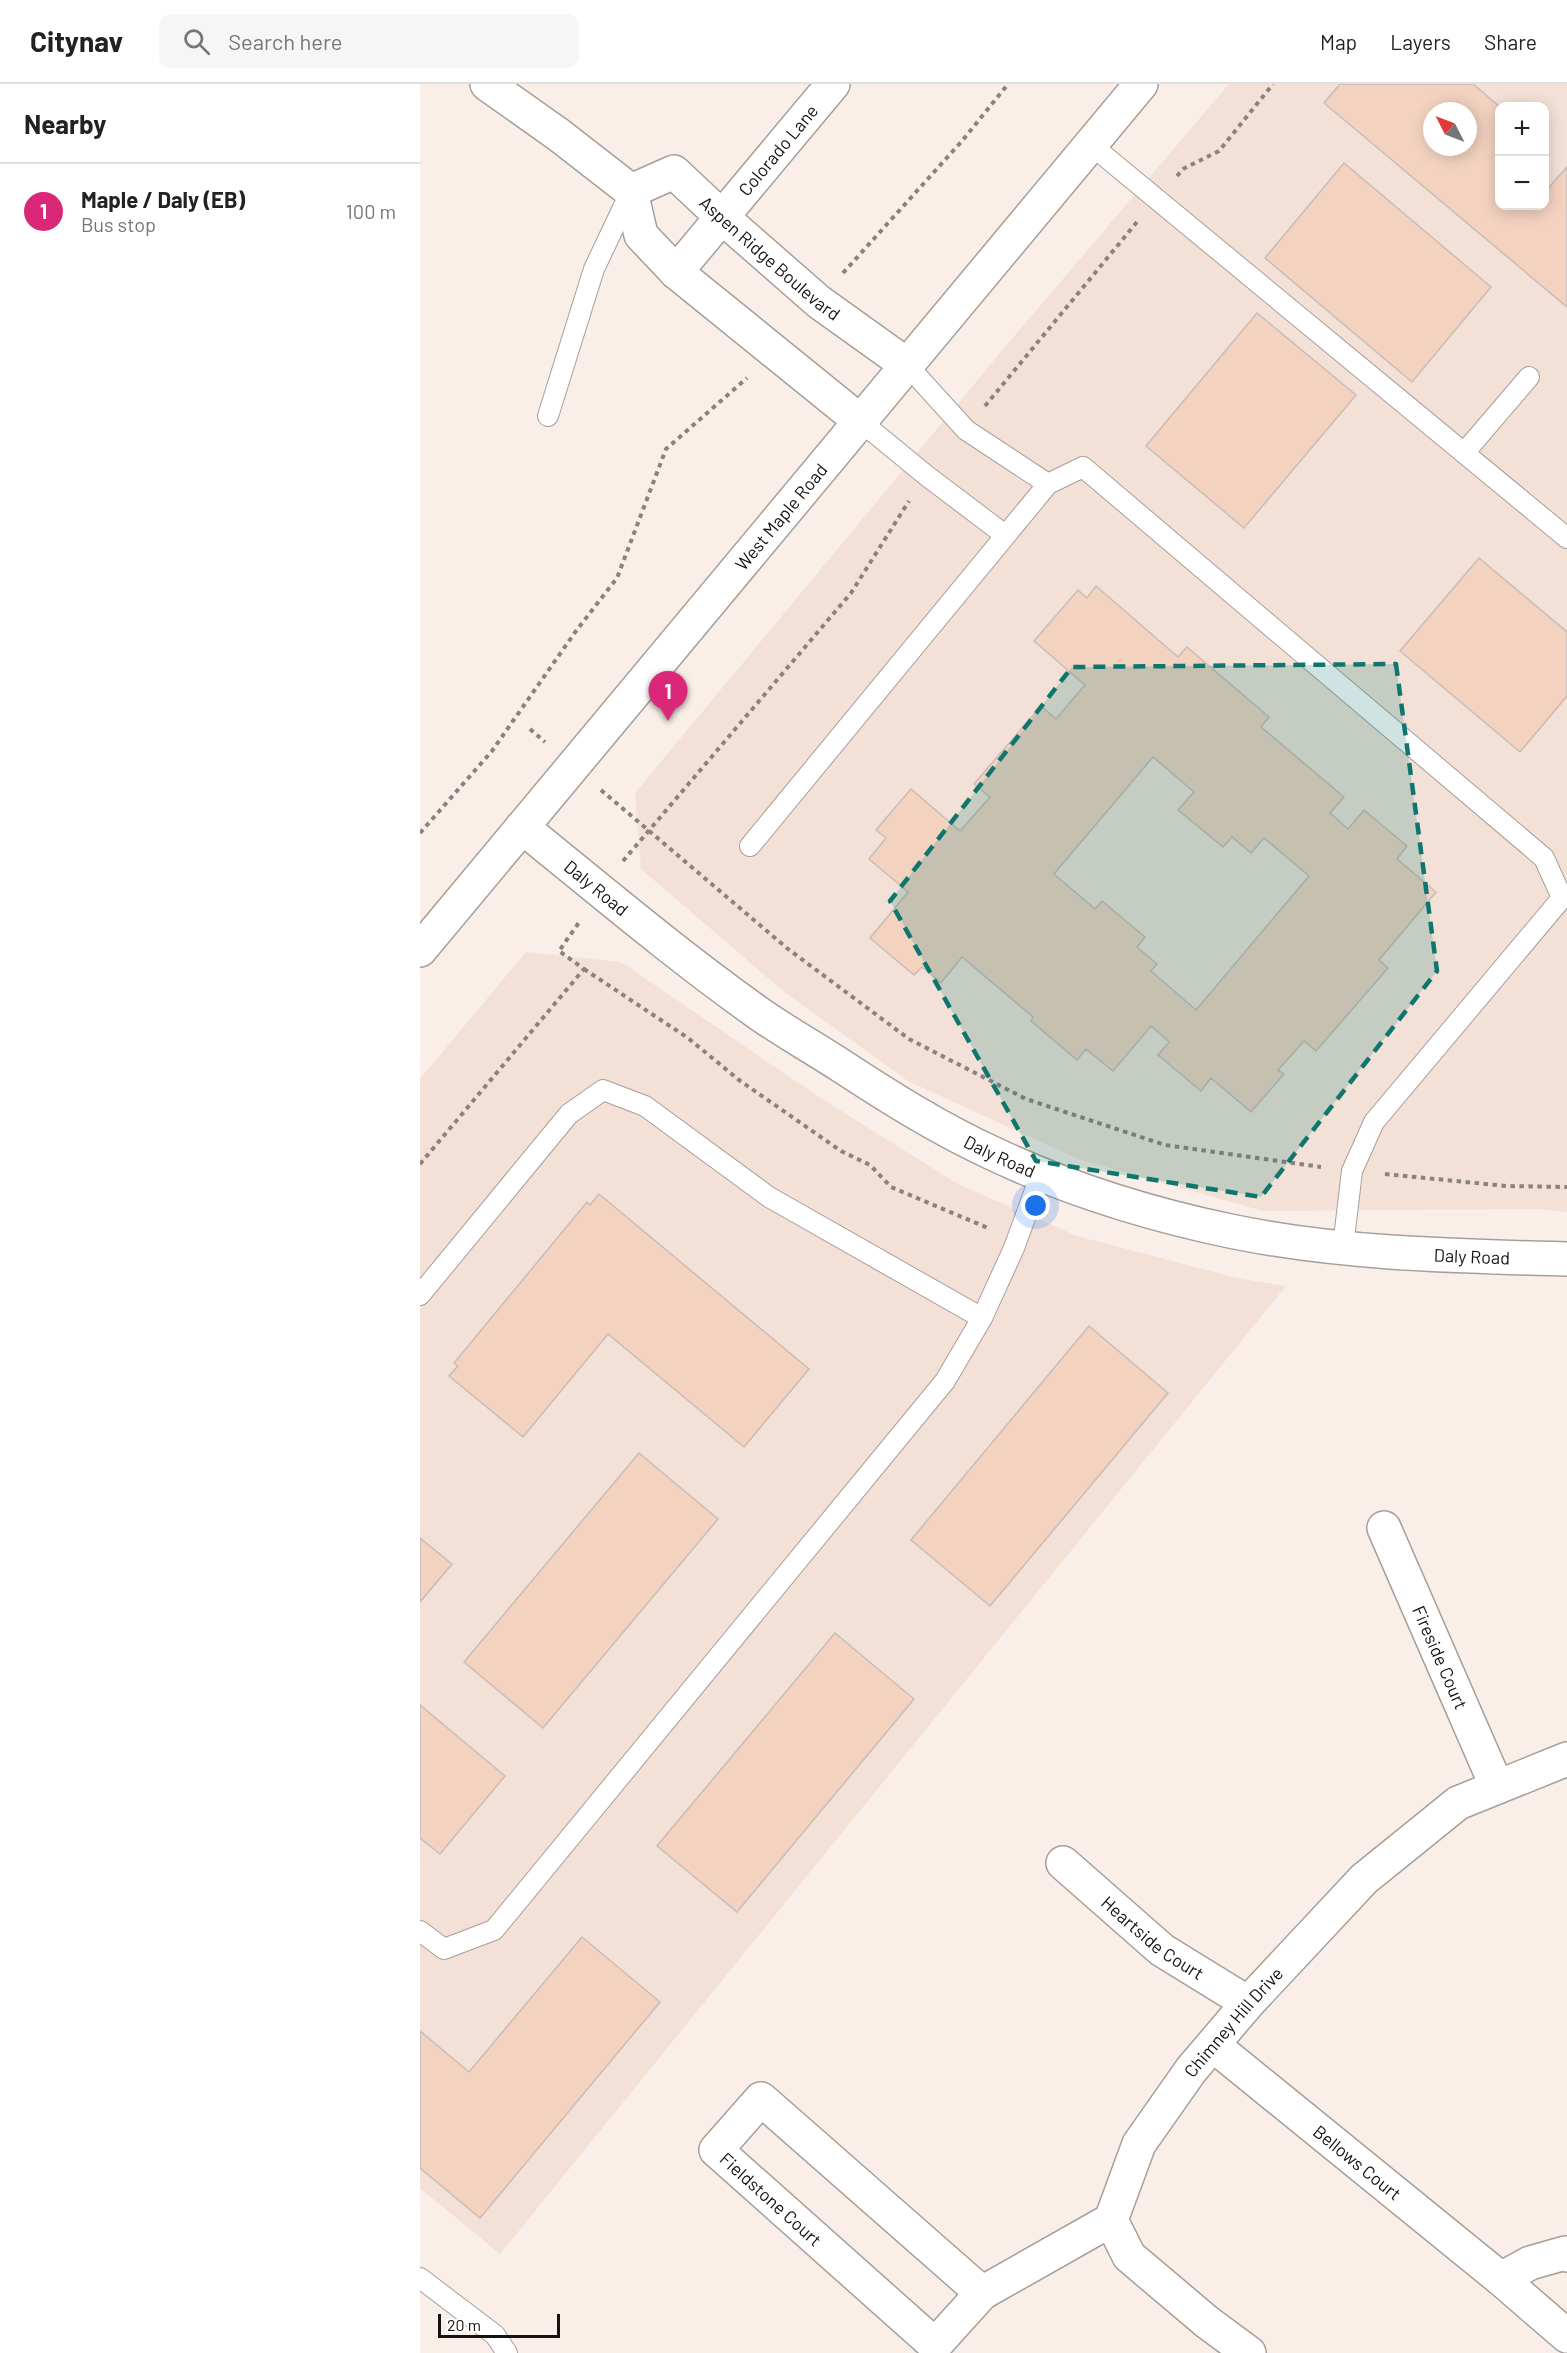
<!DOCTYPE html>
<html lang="en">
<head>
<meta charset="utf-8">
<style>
  body { margin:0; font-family:Barlow,sans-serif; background:#f6f6f6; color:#222 }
  .controls { position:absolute; right:18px; top:18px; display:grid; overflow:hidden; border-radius:12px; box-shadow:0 3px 15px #0003 }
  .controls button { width:54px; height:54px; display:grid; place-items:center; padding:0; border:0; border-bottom:2px solid #e0e0e0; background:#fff; color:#222; font:30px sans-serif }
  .compass { position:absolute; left:1003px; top:18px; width:54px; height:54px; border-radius:50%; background:#fff; box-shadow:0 3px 15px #0003; rotate:312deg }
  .scale { position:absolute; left:18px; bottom:15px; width:122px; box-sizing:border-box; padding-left:6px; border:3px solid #161210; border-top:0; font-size:16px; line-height:21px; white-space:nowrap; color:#161210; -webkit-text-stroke:4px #fff; paint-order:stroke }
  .you { position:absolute; left:616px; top:1122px; width:21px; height:21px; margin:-15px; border:4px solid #fff; border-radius:50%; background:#1a73e8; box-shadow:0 0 0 9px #1a73e833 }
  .badge { display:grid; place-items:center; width:39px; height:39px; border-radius:50%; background:#db2777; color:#fff; font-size:20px; font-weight:700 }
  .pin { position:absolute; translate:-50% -50px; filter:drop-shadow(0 2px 3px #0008) }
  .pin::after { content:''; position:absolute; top:32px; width:21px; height:18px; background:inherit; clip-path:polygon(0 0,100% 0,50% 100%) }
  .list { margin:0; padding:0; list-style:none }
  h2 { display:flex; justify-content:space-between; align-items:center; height:78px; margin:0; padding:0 24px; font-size:26px }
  h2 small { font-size:20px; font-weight:400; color:#767676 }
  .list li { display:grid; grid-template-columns:39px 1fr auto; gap:18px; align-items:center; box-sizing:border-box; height:96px; padding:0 24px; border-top:2px solid #e0e0e0 }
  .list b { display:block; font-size:22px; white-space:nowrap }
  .list p { margin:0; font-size:20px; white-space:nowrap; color:#767676 }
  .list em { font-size:20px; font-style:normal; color:#767676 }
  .icon { flex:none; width:33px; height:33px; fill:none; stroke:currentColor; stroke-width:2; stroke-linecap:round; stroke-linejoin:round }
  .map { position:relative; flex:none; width:1147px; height:2269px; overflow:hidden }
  header { display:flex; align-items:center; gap:36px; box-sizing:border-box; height:84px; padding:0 30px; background:#fff; border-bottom:2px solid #e0e0e0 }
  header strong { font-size:28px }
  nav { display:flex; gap:33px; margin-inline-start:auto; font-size:21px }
  .search { width:420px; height:54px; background:#f6f6f6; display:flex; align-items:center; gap:15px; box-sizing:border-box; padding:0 21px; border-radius:12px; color:#767676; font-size:22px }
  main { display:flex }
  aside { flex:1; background:#fff }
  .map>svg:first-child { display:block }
</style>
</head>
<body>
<header>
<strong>Citynav</strong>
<div class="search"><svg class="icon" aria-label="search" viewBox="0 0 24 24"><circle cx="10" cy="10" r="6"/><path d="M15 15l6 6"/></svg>Search here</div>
<nav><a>Map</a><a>Layers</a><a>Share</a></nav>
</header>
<main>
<aside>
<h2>Nearby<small></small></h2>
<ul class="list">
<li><span class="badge">1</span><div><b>Maple / Daly (EB)</b><p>Bus stop</p></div><em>100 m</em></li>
</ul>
</aside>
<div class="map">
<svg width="1147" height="2269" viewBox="0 0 1147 2269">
  <rect width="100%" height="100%" fill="#f9eee8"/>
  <!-- built -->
  <g fill="#f3e1d7" fill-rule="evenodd">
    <path d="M 809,0 L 1147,0 L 1147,1128 L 1117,1125 L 843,1127 L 658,1075 L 488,997 L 363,907 L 221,785 L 215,709 L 585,263 ZM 1080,22 L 1124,22 L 1124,122 L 1080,122 ZM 1012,27 L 1048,27 L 1048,63 L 1012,63 Z"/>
    <polygon points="106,868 201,878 399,1013 538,1100 657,1152 817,1194 866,1202 80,2170 0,2104 0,995"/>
  </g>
  <!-- building -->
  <g fill="#f3d2c0" stroke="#c7bcb7" stroke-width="1.5" fill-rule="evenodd">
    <path d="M 920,0 L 1053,0 L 1080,23 L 1080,122 L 1124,122 L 1124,109 L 1147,83 L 1147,223 L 904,19 ZM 1012,27 L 1048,27 L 1048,63 L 1012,63 Z"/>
    <polygon points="924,79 1071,203 992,298 845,174"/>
    <polygon points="837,229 936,311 824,444 726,362"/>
    <polygon points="1059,474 1147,548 1147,612 1100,668 980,567"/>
    <path d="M 676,502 L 758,573 L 767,563 L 849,633 L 841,643 L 924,713 L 910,729 L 928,745 L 944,726 L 987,762 L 977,775 L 1016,808 L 959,876 L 968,884 L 896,967 L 884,957 L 858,986 L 864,990 L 831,1028 L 791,994 L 781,1007 L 738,971 L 749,958 L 731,942 L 693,987 L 666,965 L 657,976 L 611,937 L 613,933 L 542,873 L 521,899 L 502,883 L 494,891 L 450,854 L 488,808 L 449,775 L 466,754 L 456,746 L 491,705 L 540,747 L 570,713 L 554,700 L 621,622 L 636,635 L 665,601 L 614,557 L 658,506 L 667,514 ZM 733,673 L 774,708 L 758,726 L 803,763 L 812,753 L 831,769 L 844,754 L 889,792 L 776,926 L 731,887 L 737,880 L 717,863 L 725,853 L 682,817 L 675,825 L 634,790 Z"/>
    <polygon points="179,1110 389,1285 324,1363 188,1250 103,1353 29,1292 38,1282 34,1279 167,1118 170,1121"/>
    <polygon points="669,1242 748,1309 570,1522 491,1456"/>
    <polygon points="219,1369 298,1435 123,1644 44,1578"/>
    <polygon points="0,1454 32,1480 0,1518"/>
    <polygon points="415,1549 494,1615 317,1828 237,1762"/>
    <polygon points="0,1621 85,1692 20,1770 0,1754"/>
    <polygon points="162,1853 240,1918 60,2134 0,2084 0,1947 49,1988"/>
  </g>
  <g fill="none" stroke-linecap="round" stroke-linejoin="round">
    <!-- lane casing -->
    <g stroke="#a89e98" stroke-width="22">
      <g id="lane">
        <polyline points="670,60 1147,454"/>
        <polyline points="487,281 546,346 628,400"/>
        <polyline points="128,332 174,185 211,107"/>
        <polyline points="440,337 507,392 585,451"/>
        <polyline points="1044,369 1109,293"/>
        <polyline points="330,762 628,400 663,383 1124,774 1142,814 954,1038 932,1087 923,1163"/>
        <polyline points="0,1211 149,1030 183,1006 225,1022 349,1113 562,1234"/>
        <polyline points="0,1847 24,1865 74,1846 525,1297 562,1234 594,1164 621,1090"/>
        <polyline points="0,2194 75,2251 87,2269"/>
      </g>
    </g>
    <!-- street casing -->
    <g stroke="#a89e98" stroke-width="36">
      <g id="street">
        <polyline points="67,0 139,51 211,107 221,151 256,188 440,337"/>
        <path id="s1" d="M 211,107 L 254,88 L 303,134 L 399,218 L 487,281"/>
        <path id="s2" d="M 256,188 L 413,0"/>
        <path id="s3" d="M 102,743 C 181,807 259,873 341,931 C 367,949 394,964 420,981 C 469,1013 518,1044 572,1069 C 646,1104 729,1130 810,1147 C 921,1170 1034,1172 1147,1175"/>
        <path id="s4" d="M 964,1444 L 1077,1703"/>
        <path id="s5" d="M 643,1779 L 742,1866 L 828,1919"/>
        <path id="s6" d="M 793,1961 L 1081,2195 L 1147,2252"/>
        <polyline points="1081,2195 1110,2179 1145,2169 1147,2171"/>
        <polyline points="562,2209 515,2261 296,2066 341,2015 562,2209 691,2136"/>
        <path id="s7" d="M 829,2269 L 787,2238 L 709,2172 L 691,2136 L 719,2060 L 771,1986 L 828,1919 L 944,1795 L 1038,1719 L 1147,1675"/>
      </g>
    </g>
    <!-- secondary casing -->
    <g stroke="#a89e98" stroke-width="36">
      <g id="secondary">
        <path id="s8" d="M 0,866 L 721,0"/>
      </g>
    </g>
    <!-- path -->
    <g stroke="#8a827e" stroke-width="4" stroke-dasharray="4.5 4.5" stroke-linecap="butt">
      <polyline points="757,92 763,85 799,67 853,0"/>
      <polyline points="423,189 542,57 588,0"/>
      <polyline points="565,322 717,138"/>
      <polyline points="110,645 125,658"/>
      <polyline points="181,706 368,865 489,955 606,1015 745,1061 901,1083"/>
      <polyline points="0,749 72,667 156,547 197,494 246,365 327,294"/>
      <polyline points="203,777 431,509 489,417"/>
      <polyline points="164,885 268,954 319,996 421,1067 450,1081 471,1103 568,1144"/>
      <polyline points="0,1080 164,885 139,867 160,837"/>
      <polyline points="965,1090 1086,1102 1147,1103"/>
    </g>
    <!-- lane -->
    <use href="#lane" stroke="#fff" stroke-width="20"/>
    <!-- street -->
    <use href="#street" stroke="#fff" stroke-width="33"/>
    <!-- secondary -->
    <use href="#secondary" stroke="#fff" stroke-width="33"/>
  </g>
  <!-- marked area -->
  <path fill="#0f766e" fill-opacity="0.2" stroke="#0f766e" stroke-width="4.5" stroke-dasharray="12 8" stroke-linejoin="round" d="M 976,580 L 1017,887 L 841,1113 L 616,1077 L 470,817 L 652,583 Z"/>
  <g text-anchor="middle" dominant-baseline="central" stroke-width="4.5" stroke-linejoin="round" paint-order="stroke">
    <!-- street labels -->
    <g font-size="18" fill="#161210" stroke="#fff">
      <text stroke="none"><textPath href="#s2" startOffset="159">Colorado Lane</textPath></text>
      <text stroke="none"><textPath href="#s1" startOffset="176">Aspen Ridge Boulevard</textPath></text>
      <text stroke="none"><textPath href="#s8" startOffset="564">West Maple Road</textPath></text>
      <text stroke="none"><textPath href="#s3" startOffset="96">Daly Road</textPath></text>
      <text stroke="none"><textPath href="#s3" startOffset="582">Daly Road</textPath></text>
      <text stroke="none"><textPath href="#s3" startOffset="1068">Daly Road</textPath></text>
      <text stroke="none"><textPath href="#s4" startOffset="141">Fireside Court</textPath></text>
      <text stroke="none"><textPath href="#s5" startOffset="117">Heartside Court</textPath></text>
      <text stroke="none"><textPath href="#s7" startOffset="430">Chimney Hill Drive</textPath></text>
      <text stroke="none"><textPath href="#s6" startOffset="186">Bellows Court</textPath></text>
      <text transform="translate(351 2115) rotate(42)">Fieldstone Court</text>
    </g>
  </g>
</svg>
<div class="controls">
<button>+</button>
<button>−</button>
</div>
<svg class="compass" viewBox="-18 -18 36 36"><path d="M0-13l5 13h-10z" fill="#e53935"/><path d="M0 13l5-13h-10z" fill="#767676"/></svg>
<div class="scale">20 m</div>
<div class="you"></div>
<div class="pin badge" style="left:248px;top:637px">1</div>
</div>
</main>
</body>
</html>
